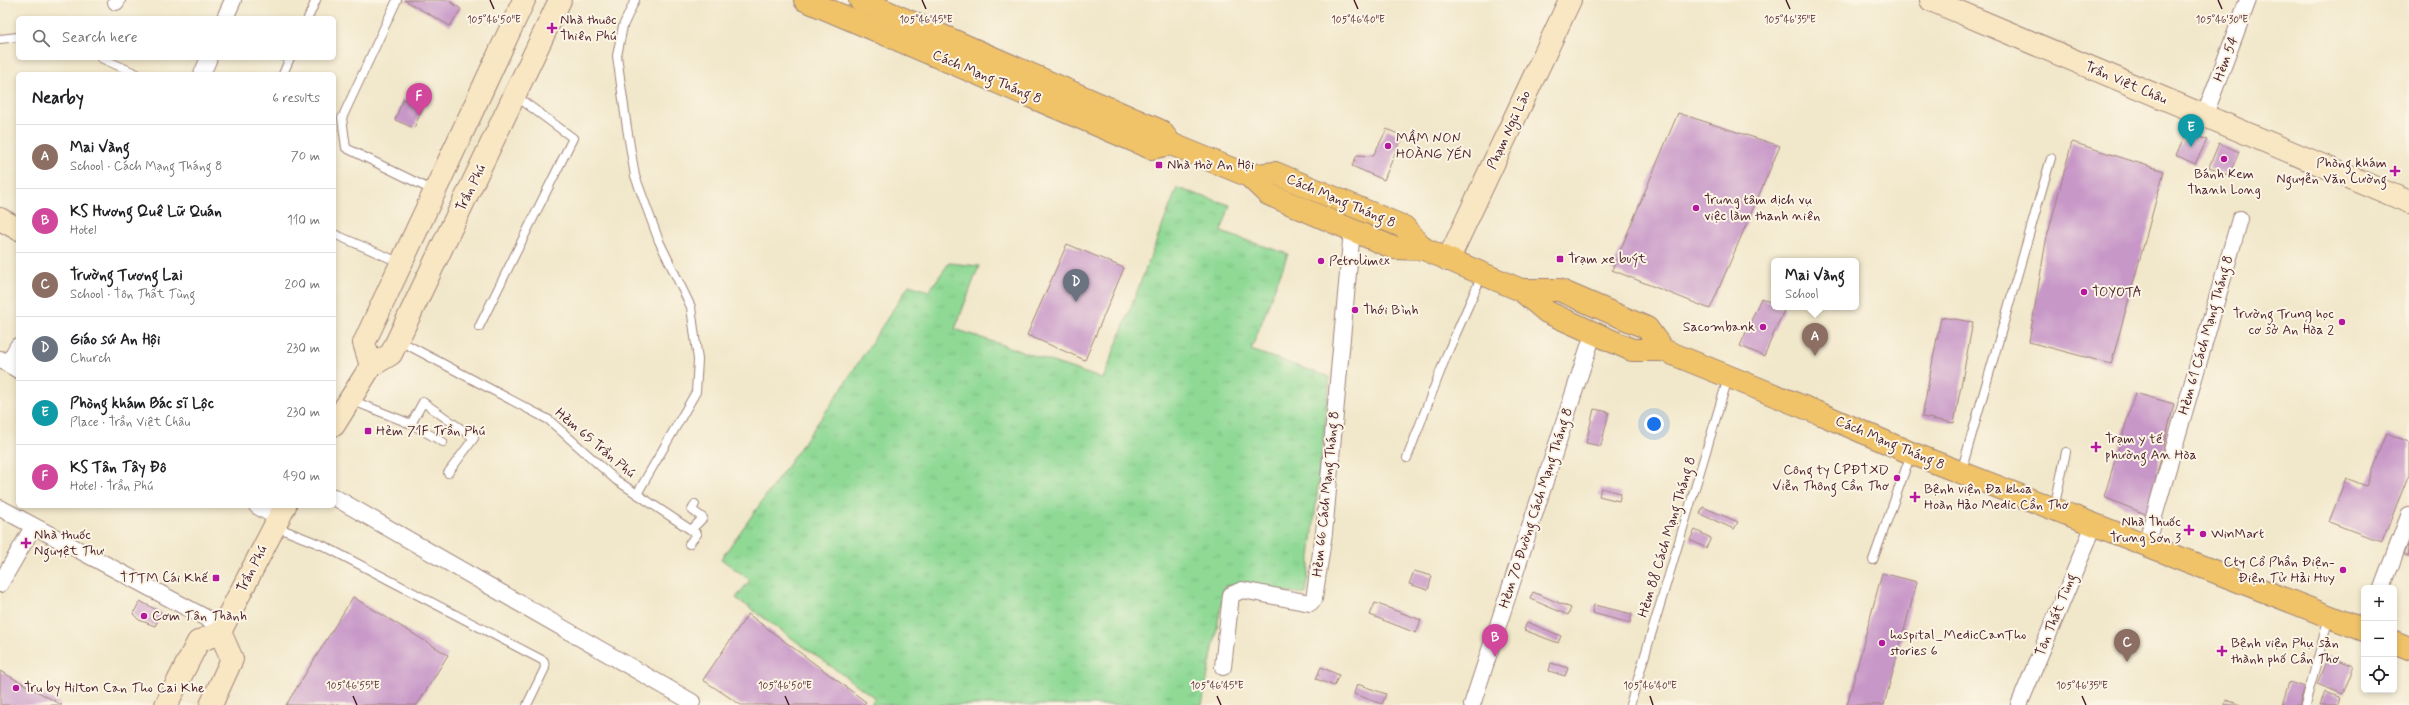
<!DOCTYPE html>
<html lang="en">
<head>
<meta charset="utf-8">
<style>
  body { margin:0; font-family:Mynerve,sans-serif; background:#f6f6f6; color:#202124 }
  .controls { position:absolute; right:12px; bottom:12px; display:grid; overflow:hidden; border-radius:6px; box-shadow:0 2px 6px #0003 }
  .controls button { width:36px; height:36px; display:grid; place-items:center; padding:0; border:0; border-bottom:1px solid #e0e0e0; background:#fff; color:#202124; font:20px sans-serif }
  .you { position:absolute; left:1654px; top:424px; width:14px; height:14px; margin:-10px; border:3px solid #fff; border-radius:50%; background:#1a73e8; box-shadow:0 0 0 6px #1a73e833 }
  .badge { display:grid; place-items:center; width:26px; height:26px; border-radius:50%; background:#b5179e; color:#fff; font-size:13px; font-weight:700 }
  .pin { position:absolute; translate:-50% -33px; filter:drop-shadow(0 1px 2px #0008) }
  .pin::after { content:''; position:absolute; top:21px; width:14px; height:12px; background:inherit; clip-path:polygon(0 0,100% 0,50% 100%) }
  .popup { position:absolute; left:1771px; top:258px; width:88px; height:52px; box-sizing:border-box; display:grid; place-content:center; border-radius:6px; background:#fff; filter:drop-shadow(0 1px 3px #0005); font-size:13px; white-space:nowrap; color:#757577 }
  .popup b { font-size:15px; color:#202124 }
  .popup::after { content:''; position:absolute; left:50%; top:100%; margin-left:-8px; border:8px solid transparent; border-top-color:#fff }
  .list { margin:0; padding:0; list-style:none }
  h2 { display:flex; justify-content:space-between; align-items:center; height:52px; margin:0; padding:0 16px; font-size:17px }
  h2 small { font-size:13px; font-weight:400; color:#757577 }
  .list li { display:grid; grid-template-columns:26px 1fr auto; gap:12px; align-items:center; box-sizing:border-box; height:64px; padding:0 16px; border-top:1px solid #e0e0e0 }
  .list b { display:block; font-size:15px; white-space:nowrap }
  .list p { margin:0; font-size:13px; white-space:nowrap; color:#757577 }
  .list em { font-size:13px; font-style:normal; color:#757577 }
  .icon { flex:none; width:22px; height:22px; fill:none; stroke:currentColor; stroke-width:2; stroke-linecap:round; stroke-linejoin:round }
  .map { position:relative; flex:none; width:2409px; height:705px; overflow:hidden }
  .search { position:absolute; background:#fff; box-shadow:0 2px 6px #0003; left:16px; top:16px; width:320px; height:44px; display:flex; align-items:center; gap:10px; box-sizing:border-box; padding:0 14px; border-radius:6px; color:#757577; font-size:15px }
  .panel { position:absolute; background:#fff; box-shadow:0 2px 6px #0003; left:16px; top:72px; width:320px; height:436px; border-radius:6px }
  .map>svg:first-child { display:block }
</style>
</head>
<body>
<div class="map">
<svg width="2409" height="705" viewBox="0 0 2409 705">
  <defs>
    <pattern id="park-tufts" width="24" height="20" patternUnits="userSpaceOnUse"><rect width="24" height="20" fill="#8fd995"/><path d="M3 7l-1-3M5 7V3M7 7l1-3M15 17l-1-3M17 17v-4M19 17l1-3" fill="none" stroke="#7dba81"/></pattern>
  </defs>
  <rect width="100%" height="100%" fill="#fcf5e5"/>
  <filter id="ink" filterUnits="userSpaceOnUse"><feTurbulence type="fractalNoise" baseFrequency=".025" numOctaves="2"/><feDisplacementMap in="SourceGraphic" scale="8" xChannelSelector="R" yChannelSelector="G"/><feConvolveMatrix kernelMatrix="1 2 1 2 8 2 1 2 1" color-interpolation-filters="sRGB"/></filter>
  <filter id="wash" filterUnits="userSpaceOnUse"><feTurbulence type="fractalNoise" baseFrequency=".012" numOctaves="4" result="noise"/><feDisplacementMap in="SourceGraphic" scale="16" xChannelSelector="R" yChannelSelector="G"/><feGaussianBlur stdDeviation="0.9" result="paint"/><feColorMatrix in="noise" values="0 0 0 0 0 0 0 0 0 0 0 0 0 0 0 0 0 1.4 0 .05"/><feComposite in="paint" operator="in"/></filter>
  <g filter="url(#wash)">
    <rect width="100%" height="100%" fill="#f1e7ca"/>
    <!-- park -->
    <polygon fill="url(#park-tufts)" stroke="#6c7c60" points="1177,188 1230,205 1221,232 1288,254 1251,350 1330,377 1306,594 1225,586 1202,705 870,705 875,698 736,598 750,580 721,559 834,400 909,285 929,291 949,263 979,266 955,329 1103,379"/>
    <g id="blocks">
      <!-- building -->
      <g fill="#c797c8">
        <polygon points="404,0 448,0 461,9 450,26"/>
        <polygon points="403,99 423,107 414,128 395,120"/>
        <polygon points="1678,113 1780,146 1710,309 1612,270"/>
        <polygon points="1387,129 1402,136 1384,180 1352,166 1357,155 1373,156"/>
        <polygon points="2187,131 2207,140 2195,164 2176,155"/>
        <polygon points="2072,142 2164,171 2111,364 2029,342 2046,241"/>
        <polygon points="2219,143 2239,152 2229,175 2209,167"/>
        <polygon points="1067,244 1124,268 1085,360 1027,335"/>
        <polygon points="1761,298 1774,304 1774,307 1785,308 1764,356 1740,346"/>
        <polygon points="1941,317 1973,322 1954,423 1922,417"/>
        <polygon points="2135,393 2174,404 2147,515 2104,497"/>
        <polygon points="1594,409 1609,412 1601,446 1586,443"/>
        <polygon points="2386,433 2409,442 2409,474 2382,542 2329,522 2346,478 2366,486"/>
        <polygon points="1601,488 1621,493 1619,501 1599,496"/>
        <polygon points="1703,507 1738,522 1734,529 1700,514"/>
        <polygon points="1695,530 1711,538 1706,548 1690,540"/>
        <polygon points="2409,543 2409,557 2404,555"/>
        <polygon points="1414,571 1432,576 1428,590 1409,584"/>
        <polygon points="1882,573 1917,582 1884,705 1847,705"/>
        <polygon points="1533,592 1571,608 1568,615 1530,599"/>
        <polygon points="353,597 448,655 417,705 286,705"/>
        <polygon points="140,601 162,613 155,626 139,620 133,614"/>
        <polygon points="1375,603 1421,620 1416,633 1370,615"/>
        <polygon points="1594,605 1632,614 1630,623 1592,613"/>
        <polygon points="748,614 866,702 863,705 741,705 703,680"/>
        <polygon points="1527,622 1561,636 1558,643 1524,630"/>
        <polygon points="2328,656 2354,666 2343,694 2317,684"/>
        <polygon points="1551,663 1568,668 1565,676 1549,671"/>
        <polygon points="1321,667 1339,675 1334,686 1316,679"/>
        <polygon points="0,671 62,705 0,705"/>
        <polygon points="2289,682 2305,687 2299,705 2282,705"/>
        <polygon points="1357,684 1386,694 1382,704 1354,694"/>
        <polygon points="2325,692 2340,697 2338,705 2320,705"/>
        <polygon points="2226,700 2241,705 2225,705"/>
      </g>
    </g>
  </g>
  <g filter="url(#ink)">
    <use href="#blocks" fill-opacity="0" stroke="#9e837a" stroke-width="1"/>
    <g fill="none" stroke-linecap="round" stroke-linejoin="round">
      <!-- lane casing -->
      <g stroke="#9e837a" stroke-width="10">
        <g id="lane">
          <polyline points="397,0 342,118 346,148 434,191"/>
          <polyline points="635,0 623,26 617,56 627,128 635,176 659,241 691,307 698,360 696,392 637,494"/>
          <polyline points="308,18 316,0"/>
          <polyline points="0,39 18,37"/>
          <polyline points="101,58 137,74"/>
          <polyline points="283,74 290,58"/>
          <polyline points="334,234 401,263"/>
          <polyline points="479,327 573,138 516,96"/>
          <polyline points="398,340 549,420 616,480 697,534 689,544"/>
          <polyline points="351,400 411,424 423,402 474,438 448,473"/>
          <polyline points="411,424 443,442"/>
          <polyline points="1407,458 1447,354 1482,275"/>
          <polyline points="1961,472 2051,158"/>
          <polyline points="2054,509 2066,452"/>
          <polyline points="276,527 324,546 544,661 545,668 527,705"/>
          <polyline points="691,530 703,518 692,510 695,504"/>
          <polyline points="1873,560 1911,454"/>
          <polyline points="1630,705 1728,378"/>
          <polyline points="2305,705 2329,617"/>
        </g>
      </g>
      <!-- street casing -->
      <g stroke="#9e837a" stroke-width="18">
        <g id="street">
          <polyline points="116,2 117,0"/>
          <polyline points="225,18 233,0"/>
          <polyline points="202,74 209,58"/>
          <polyline points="2204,117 2248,0"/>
          <polyline points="0,359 18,370"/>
          <polyline points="8,364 18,346"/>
          <polyline points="334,497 692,702"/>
          <polyline points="257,506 278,518"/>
          <polyline points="0,508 223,627"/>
          <polyline points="2146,544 2240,219"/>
          <polyline points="0,584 33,527"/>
          <polyline points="2382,588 2409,516"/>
          <polyline points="1223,667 1231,595 1242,590 1310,603 1314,599 1324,533 1352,230"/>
          <polyline points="1472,705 1593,334"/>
          <polyline points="2019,705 2094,525"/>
        </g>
      </g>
      <!-- secondary casing -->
      <g stroke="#9e837a" stroke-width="24">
        <g id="secondary">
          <polyline points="1931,0 2409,202"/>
          <polyline points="0,219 18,229"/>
          <polyline points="1448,260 1570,0"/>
          <polyline points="371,366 364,343 524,0"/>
          <polyline points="334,425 371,366 391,354 560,0"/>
          <polyline points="166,705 198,642 220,632 285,506"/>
          <polyline points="211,705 232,659 220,632"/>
        </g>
      </g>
      <!-- highway casing -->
      <g stroke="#9e837a" stroke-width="24">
        <g id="highway">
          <polyline points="805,0 1151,148 1171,144"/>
          <polyline points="860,0 1161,131 1171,144 1249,176 1268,194 1394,248 1424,249 1521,290 1559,290 1647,328 1663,350"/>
          <polyline points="1249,176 1275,173 1349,204 1404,227 1424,249"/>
          <polyline points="1521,290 1547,312 1632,350 1663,350 1821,414 1911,453 2364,630"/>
          <polyline points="2394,642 2409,648"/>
        </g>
      </g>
      <!-- lane -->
      <use href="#lane" stroke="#fff" stroke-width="8"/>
      <!-- street -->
      <use href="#street" stroke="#fff" stroke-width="16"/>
      <!-- secondary -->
      <use href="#secondary" stroke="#f9e7c3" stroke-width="22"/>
      <!-- highway -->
      <use href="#highway" stroke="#f0c369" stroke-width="22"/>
    </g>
  </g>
  <!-- ticks -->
  <path fill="none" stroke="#4a1f2b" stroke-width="1.5" d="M 490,0 L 494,9M 922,0 L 926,9M 1354,0 L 1358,9M 1786,0 L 1790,9M 2218,0 L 2222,9M 353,696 L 357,705M 785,696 L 789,705M 1217,696 L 1221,705M 1650,696 L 1653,705M 2082,696 L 2086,705"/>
  <!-- markers -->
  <g fill="#b5179e" stroke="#fcf5e5" stroke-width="1.5">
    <path d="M550 22h4v4h4v4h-4v4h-4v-4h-4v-4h4z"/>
    <circle cx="1388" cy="146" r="4"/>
    <circle cx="2224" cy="159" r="4"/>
    <rect x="1155" y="161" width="8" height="8" rx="2"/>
    <path d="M2393 165h4v4h4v4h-4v4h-4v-4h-4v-4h4z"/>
    <circle cx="1696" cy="208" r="4"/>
    <rect x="1556" y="255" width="8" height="8" rx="2"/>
    <circle cx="1321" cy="261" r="4"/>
    <circle cx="2084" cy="292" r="4"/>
    <circle cx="1355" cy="310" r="4"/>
    <circle cx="2342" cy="322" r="4"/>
    <circle cx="1763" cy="327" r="4"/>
    <rect x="364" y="427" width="8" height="8" rx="2"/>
    <path d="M2094 441h4v4h4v4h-4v4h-4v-4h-4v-4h4z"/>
    <circle cx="1897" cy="478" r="4"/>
    <path d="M1913 491h4v4h4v4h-4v4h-4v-4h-4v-4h4z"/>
    <path d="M2187 524h4v4h4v4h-4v4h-4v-4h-4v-4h4z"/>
    <circle cx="2203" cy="534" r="4"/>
    <path d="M24 537h4v4h4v4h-4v4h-4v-4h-4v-4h4z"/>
    <circle cx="2343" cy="570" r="4"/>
    <rect x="212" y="574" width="8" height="8" rx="2"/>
    <circle cx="144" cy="616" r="4"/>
    <circle cx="1882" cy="643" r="4"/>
    <path d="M2220 645h4v4h4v4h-4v4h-4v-4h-4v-4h4z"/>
    <circle cx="16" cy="688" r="4"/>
  </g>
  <g text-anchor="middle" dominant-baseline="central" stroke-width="4" stroke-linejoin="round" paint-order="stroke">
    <!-- poi labels -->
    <g font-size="14" fill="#4a1f2b" stroke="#fcf5e5" text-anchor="start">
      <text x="560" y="20">Nhà thuôc<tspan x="560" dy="16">Thiên Phú</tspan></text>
      <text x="1396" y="138">MẦM NON<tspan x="1396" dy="16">HOÀNG YẾN</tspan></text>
      <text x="2387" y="163" text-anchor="end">Phòng khám<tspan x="2387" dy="16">Nguyễn Văn Cường</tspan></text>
      <text x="1167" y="165">Nhà thờ An Hội</text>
      <text x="2224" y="174" text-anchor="middle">Bánh Kem<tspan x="2224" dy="16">Thanh Long</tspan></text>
      <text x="1704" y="200">Trung tâm dịch vụ<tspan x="1704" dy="16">việc làm thanh niên</tspan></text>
      <text x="1568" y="259">Trạm xe buýt</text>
      <text x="1329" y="261">Petrolimex</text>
      <text x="2092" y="292">TOYOTA</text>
      <text x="1363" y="310">Thới Bình</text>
      <text x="2334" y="314" text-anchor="end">Trường Trung học<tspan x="2334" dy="16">cơ sở An Hòa 2</tspan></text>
      <text x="1755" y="327" text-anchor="end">Sacombank</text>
      <text x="376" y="431">Hẻm 71F Trần Phú</text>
      <text x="2105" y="439">Trạm y tế<tspan x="2105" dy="16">phường An Hòa</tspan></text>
      <text x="1889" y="470" text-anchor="end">Công ty CPĐTXD<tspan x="1889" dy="16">Viễn Thông Cần Thơ</tspan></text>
      <text x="1924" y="489">Bệnh viện Đa khoa<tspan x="1924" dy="16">Hoàn Hảo Medic Cần Thơ</tspan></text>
      <text x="2181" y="522" text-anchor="end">Nhà Thuốc<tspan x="2181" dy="16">Trung Sơn 3</tspan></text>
      <text x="2211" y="534">WinMart</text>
      <text x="34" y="535">Nhà thuốc<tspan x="34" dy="16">Nguyệt Thư</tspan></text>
      <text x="2335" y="562" text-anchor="end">Cty Cổ Phần Điện-<tspan x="2335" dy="16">Điện Tử Hải Huy</tspan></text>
      <text x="208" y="578" text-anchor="end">TTTM Cái Khế</text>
      <text x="152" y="616">Cơm Tân Thành</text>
      <text x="1890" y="635">hospital_MedicCanTho<tspan x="1890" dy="16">stories 6</tspan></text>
      <text x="2231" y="643">Bệnh viện Phụ sản<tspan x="2231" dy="16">thành phố Cần Thơ</tspan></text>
      <text x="24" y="688">Tru by Hilton Can Tho Cai Khe</text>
    </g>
    <!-- street labels -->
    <g font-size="14" fill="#4a1f2b" stroke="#fcf5e5">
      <text transform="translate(2226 59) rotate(-70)">Hèm 54</text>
      <text transform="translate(987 77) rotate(23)">Cách Mạng Tháng 8</text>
      <text transform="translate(2126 83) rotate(23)">Trần Việt Châu</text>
      <text transform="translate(1509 130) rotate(-65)">Phạm Ngũ Lão</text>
      <text transform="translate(471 188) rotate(-64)">Trần Phú</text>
      <text transform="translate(1341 201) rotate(23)">Cách Mạng Tháng 8</text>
      <text transform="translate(2206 335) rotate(-74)">Hẻm 61 Cách Mạng Tháng 8</text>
      <text transform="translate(595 443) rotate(40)">Hẻm 65 Trần Phú</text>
      <text transform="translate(1890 443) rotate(23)">Cách Mạng Tháng 8</text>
      <text transform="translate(1326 494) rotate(-84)">Hẻm 66 Cách Mạng Tháng 8</text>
      <text transform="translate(1536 508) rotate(-72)">Hẻm 70 Đường Cách Mạng Tháng 8</text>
      <text transform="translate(1667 537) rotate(-73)">Hẻm 88 Cách Mạng Tháng 8</text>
      <text transform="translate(252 569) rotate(-63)">Trần Phú</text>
      <text transform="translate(2056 615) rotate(-68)">Tôn Thất Tùng</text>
    </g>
  </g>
  <g font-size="10" text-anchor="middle" fill="#4a1f2b" stroke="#fcf5e5" stroke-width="4" stroke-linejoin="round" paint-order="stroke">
    <text x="494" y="23">105°46'50"E</text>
    <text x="926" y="23">105°46'45"E</text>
    <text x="1358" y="23">105°46'40"E</text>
    <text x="1790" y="23">105°46'35"E</text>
    <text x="2222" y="23">105°46'30"E</text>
    <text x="353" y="689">105°46'55"E</text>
    <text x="785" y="689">105°46'50"E</text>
    <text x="1217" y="689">105°46'45"E</text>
    <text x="1650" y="689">105°46'40"E</text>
    <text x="2082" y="689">105°46'35"E</text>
  </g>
</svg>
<div class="controls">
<button>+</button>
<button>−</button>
<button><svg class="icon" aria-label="locate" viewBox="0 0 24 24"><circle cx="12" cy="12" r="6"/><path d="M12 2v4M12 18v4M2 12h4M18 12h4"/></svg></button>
</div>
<div class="you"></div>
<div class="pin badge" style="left:1815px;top:356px;background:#8d6e63">A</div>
<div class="popup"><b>Mai Vàng</b>School</div>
<div class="pin badge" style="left:1495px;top:657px;background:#d1479c">B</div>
<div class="pin badge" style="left:2127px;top:662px;background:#8d6e63">C</div>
<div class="pin badge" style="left:1076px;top:302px;background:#6b7280">D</div>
<div class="pin badge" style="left:2191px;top:147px;background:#0f9aa8">E</div>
<div class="pin badge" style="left:419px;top:116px;background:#d1479c">F</div>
<div class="search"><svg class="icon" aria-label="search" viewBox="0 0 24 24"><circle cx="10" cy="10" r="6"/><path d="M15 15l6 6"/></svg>Search here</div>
<section class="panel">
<h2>Nearby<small>6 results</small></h2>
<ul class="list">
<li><span class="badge" style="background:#8d6e63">A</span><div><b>Mai Vàng</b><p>School · Cách Mạng Tháng 8</p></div><em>70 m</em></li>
<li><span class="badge" style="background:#d1479c">B</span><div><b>KS Hương Quê Lữ Quán</b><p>Hotel</p></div><em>110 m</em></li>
<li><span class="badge" style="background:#8d6e63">C</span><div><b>Trường Tương Lai</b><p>School · Tôn Thất Tùng</p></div><em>200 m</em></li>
<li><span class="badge" style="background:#6b7280">D</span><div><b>Giáo sứ An Hội</b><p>Church</p></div><em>230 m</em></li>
<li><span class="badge" style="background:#0f9aa8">E</span><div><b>Phòng khám Bác sĩ Lộc</b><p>Place · Trần Việt Châu</p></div><em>230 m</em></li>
<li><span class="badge" style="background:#d1479c">F</span><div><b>KS Tân Tây Đô</b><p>Hotel · Trần Phú</p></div><em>490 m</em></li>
</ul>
</section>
</div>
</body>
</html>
